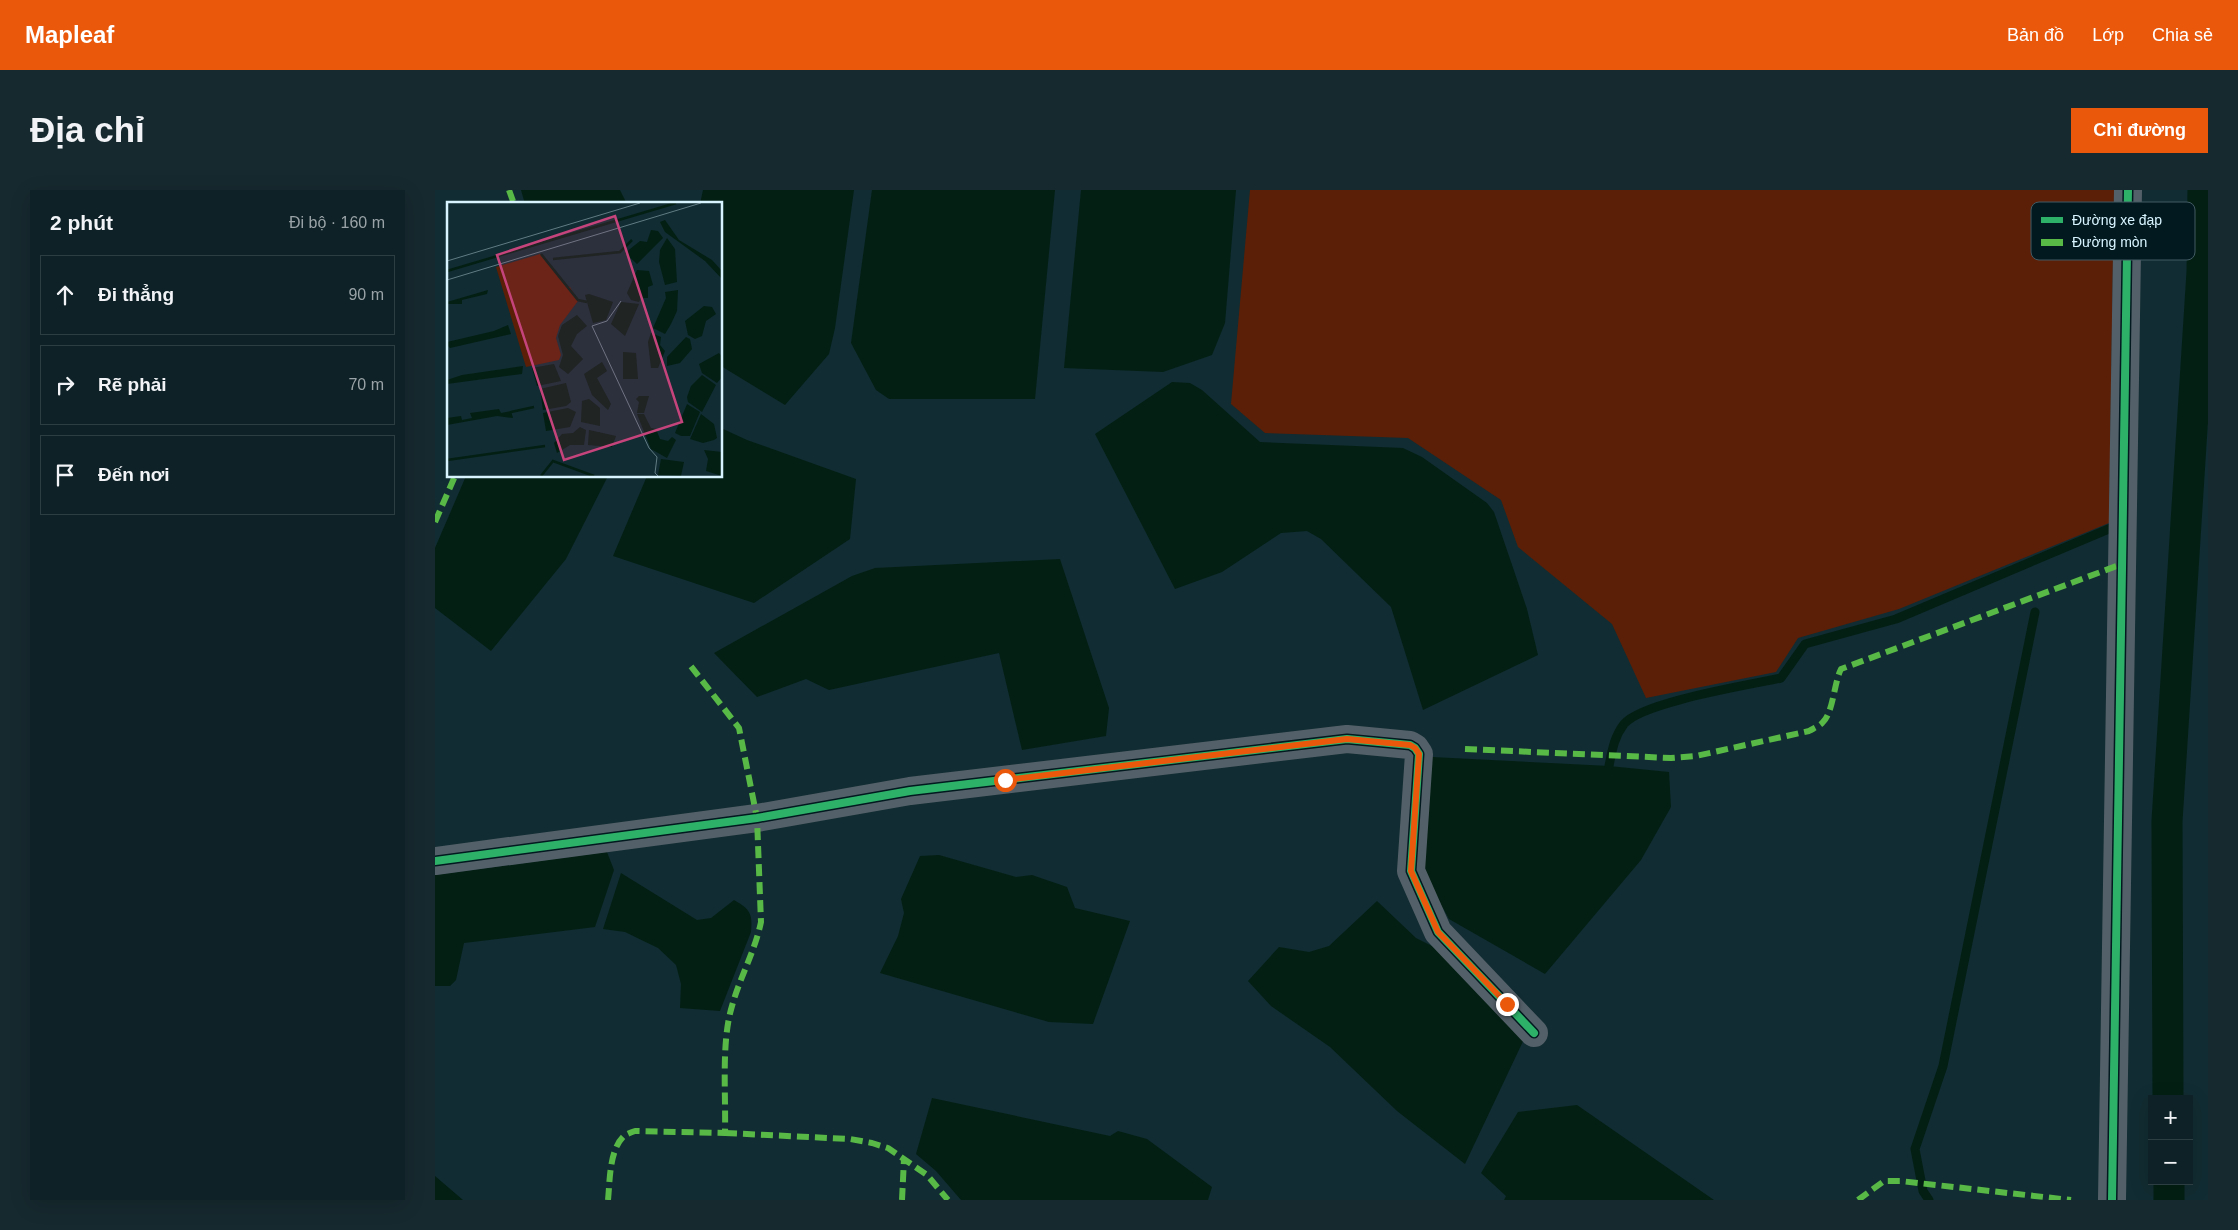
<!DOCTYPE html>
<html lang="vi">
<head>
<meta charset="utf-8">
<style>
  body { margin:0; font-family:Helvetica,sans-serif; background:#16292e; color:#f1f3f6 }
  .controls { position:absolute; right:15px; bottom:15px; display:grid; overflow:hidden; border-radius:0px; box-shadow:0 5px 20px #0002 }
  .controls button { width:45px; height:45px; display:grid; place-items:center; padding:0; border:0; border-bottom:1px solid #2d3e43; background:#0d2126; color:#f1f3f6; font:25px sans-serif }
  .stop { position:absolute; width:15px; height:15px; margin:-11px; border:4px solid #ea580c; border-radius:50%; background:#fff }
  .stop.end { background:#ea580c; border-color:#fff; box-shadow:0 1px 5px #0008 }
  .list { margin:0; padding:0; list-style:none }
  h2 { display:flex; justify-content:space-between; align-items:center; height:65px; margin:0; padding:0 20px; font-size:21px }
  h2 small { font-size:16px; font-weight:400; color:#9aa3a7 }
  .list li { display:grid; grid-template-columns:32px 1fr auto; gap:15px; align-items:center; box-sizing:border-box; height:80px; margin:0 10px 10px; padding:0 10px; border:1px solid #2d3e43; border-radius:0px }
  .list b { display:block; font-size:19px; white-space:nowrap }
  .list em { font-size:16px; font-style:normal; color:#9aa3a7 }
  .icon { flex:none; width:28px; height:28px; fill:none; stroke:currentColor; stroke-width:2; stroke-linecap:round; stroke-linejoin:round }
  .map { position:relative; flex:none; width:1773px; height:1010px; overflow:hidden; border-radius:0px }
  header { display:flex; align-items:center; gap:30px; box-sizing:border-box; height:70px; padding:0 25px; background:#ea580c; color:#fff }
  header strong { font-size:24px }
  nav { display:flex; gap:28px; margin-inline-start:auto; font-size:18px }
  .intro { display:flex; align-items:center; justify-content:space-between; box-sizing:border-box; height:120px; padding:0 30px }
  h1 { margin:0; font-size:35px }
  .button { padding:12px 22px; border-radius:0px; background:#ea580c; color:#fff; font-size:18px; font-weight:700 }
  main { display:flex; gap:30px; padding:0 30px }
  aside { flex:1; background:#0d2126; border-radius:0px; box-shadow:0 5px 20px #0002 }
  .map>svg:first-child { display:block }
</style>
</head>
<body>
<header>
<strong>Mapleaf</strong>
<nav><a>Bản đồ</a><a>Lớp</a><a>Chia sẻ</a></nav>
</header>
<div class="intro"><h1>Địa chỉ</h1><a class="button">Chỉ đường</a></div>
<main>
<aside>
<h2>2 phút<small>Đi bộ · 160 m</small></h2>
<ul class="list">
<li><svg class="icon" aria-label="ahead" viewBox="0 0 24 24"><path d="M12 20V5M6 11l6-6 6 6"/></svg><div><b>Đi thẳng</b></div><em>90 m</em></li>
<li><svg class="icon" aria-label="right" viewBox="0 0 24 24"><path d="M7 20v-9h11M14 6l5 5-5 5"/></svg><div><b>Rẽ phải</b></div><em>70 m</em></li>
<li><svg class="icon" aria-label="arrive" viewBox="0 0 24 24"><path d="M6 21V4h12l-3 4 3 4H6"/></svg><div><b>Đến nơi</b></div></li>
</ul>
</aside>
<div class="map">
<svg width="1773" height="1010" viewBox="0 0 1773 1010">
  <rect width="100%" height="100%" fill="#112c32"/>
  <!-- green -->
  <polygon fill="#5b1f07" points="815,0 1679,0 1674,333 1464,419 1363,448 1341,482 1211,508 1177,434 1083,357 1066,310 973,248 830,243 796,214"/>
  <!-- water -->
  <g fill="#031f13">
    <polygon points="86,0 185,0 192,14 90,14"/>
    <polygon points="268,0 419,0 400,138 394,164 350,215 286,176 286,14 265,14"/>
    <polygon points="437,0 620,0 600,209 454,209 441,200 416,153"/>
    <polygon points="646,0 801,0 790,133 777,165 728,182 629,178"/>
    <polygon points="737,192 755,193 767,200 825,252 968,258 987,267 1052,313 1059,322 1092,419 1103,465 988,520 956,417 886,349 872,341 846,343 787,382 740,399 660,244"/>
    <polygon points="286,238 312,250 421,289 415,349 319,413 178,366 212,286 286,286"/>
    <polygon points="31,286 173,286 131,369 56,461 0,418 0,358"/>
    <polygon points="625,369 674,518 671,546 587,560 564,463 394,500 371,489 322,507 279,463 417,386 440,378"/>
    <polygon points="997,567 1174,576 1234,582 1236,617 1206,670 1110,784 1014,729 989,683"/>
    <polygon points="172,662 179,680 160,737 29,753 21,790 15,796 0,796 0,685"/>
    <polygon points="504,665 581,687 597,685 632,697 640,718 695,731 658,834 614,832 445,783 463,746 469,723 466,709 485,666"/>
    <path d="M 186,683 L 262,730 L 276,728 L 299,710 C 315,719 318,724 316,742 L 285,821 L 245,818 L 246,794 L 241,775 L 223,758 L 190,742 L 168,739 Z"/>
    <polygon points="942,711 981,748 1013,764 1091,845 1030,974 962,921 895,857 836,816 813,791 844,757 874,762 894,756"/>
    <polygon points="497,908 675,946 683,941 712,949 777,997 773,1010 526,1010 501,981 481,964"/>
    <polygon points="1142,915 1279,1010 1069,1010 1071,1006 1046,983 1083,922"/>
    <polygon points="0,986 28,1010 0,1010"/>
  </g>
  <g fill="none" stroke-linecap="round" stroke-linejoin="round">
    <!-- stream -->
    <g stroke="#031f13" stroke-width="9">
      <path d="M 1174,576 C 1177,561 1179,547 1189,534 C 1207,512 1314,495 1346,488 L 1370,454 L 1461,429 L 1676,338"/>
      <polyline points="1494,1010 1488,1001 1480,959 1508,876 1600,422"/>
    </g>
    <!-- canal -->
    <g stroke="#031f13" stroke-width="31">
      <polyline points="1733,909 1732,631 1767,82 1768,0"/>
      <polyline points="1734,991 1734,1010"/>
    </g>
    <!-- minor -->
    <g stroke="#546069" stroke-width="28">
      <polyline points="0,671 322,628 475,601 912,549 975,555 980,558 984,564 976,681 1003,742 1099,843"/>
      <polyline points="1677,1010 1693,0"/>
    </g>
    <!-- quiet -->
    <g stroke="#58b947" stroke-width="6" stroke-dasharray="12 6" stroke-linecap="butt">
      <polyline points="74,0 79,14"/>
      <polyline points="0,332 20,286"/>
      <path d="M 1030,559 L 1236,568 L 1261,566 L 1374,541 C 1379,538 1385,536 1388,532 C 1398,523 1399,493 1406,479 L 1687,374"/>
      <polyline points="290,943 415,949 437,953 453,958 492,985 513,1010"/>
      <path d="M 173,1010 C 175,991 174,960 189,946 C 192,944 197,942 200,941 L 290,943 C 291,904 286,852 297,816 C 305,787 320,761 326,732 L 322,628 L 304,538 L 255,475"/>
      <polyline points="467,1010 469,969"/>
      <polyline points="1423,1010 1449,991 1465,991 1636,1010"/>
    </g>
    <!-- cycleway casing -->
    <g stroke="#021920" stroke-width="11">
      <g id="cycleway">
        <polyline points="0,671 322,628 475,601 912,549 975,555 980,558 984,564 976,681 1003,742 1099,843"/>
        <polyline points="1677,1010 1693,0"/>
      </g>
    </g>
    <!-- cycleway -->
    <use href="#cycleway" stroke="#2db169" stroke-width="8"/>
  </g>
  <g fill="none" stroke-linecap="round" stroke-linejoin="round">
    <!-- route -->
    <polyline stroke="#ea580c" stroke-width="6" points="570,590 912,549 975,555 980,558 984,564 976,681 1003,742 1072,814"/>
  </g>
  <!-- overview -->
  <g transform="translate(12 12)">
    <rect width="275" height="275" fill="#112c32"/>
    <path d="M 93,52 L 118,83 L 123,85 L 131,99 L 113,123 L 109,136 L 114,153 L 112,158 L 79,165 L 49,65 Z" fill="#5b1f07"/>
    <path d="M 218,18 L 232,38 L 265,58 L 275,69 L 275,77 L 258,59 L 218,30 L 213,20 ZM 204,28 L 211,29 L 216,36 L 190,62 L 178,51 L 193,39 L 200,40 ZM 220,36 L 228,47 L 230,80 L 218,83 L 212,60 L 213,48 ZM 190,68 L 202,69 L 206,83 L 201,85 L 201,96 L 194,96 L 192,100 L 184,98 L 180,91 ZM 41,88 L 40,92 L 15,98 L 15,102 L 0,102 L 0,100 ZM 231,88 L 230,109 L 224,122 L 218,132 L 206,126 L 219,96 L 218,90 ZM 142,92 L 166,100 L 159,118 L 146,121 L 138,93 ZM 174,100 L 192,102 L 178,134 L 164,122 ZM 257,104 L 265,105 L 269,112 L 259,119 L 255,134 L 248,137 L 241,133 L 238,119 ZM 130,113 L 140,124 L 130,132 L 124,144 L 136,157 L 121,172 L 112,165 L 116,153 L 111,134 L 115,123 ZM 61,123 L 64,132 L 3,146 L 0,143 L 0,140 L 47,129 ZM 204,131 L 214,135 L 213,143 L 218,149 L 211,166 L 204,166 L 201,140 ZM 239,135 L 243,137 L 245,147 L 233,161 L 220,164 L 220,155 ZM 176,150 L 189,151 L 191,177 L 176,177 ZM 272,151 L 275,155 L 275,175 L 270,181 L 255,171 L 252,162 ZM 155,160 L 160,169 L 150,176 L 164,202 L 161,208 L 145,193 L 137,172 ZM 107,162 L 114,179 L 90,184 L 85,166 ZM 76,164 L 75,172 L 0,182 L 0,178 L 15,173 ZM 255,173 L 269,183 L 255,210 L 241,200 L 240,195 L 244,184 ZM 119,181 L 124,200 L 119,204 L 96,208 L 93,187 ZM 192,194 L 202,194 L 197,211 L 190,211 L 192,200 L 189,197 ZM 142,197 L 153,206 L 153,224 L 134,220 L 135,199 ZM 240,202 L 253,210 L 243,234 L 234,234 L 228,231 ZM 121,206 L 129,210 L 123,225 L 99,229 L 96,211 ZM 52,207 L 54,211 L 64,209 L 66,216 L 50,214 L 0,223 L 0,216 L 14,214 L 15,218 L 25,216 L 23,211 ZM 190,212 L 197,212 L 204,226 L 209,227 L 213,237 L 221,239 L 225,235 L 229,238 L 220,256 L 204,247 ZM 254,212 L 267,222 L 270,236 L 267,238 L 256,241 L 243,237 ZM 133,225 L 139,228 L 137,243 L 123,243 L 110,251 L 107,241 L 115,232 L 126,231 ZM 142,228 L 169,234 L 165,245 L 141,243 ZM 257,248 L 275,250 L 275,274 L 259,269 L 261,257 ZM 214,257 L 237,260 L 234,274 L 211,273 Z" fill="#031f13"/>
    <path fill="none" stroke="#031f13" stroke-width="2.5" d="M 94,52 L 131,98 L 140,100M 106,57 L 173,50 L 185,38M 0,69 L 229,1M 64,210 L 87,205M 0,258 L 98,244M 94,274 L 106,259 L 147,274"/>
    <path fill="none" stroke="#617c84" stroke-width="1" d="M 0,59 L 193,1M 0,78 L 254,1M 174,99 L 160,119 L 145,124 L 202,246 L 210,255 L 208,271 L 211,274"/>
    <path fill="#c6447c" fill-opacity="0.15" stroke="#c6447c" stroke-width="2.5" d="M 168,14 L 235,220 L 117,258 L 50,53 Z"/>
    <rect width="275" height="275" fill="none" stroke="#d8f4fe" stroke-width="2.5"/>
  </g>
  <!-- legend -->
  <rect x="1596" y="12" width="164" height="58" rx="8" fill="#021920" stroke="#425b63" stroke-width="1"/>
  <rect x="1606" y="27" width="22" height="6" fill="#2db169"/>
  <rect x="1606" y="49" width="22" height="7" fill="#58b947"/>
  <g font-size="14" fill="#d8f4fe">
    <text x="1637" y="35">Đường xe đạp</text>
    <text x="1637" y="57">Đường mòn</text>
  </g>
</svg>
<div class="controls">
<button>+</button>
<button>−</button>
</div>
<div class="stop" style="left:570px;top:590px"></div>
<div class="stop end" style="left:1072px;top:814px"></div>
</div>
</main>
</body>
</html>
